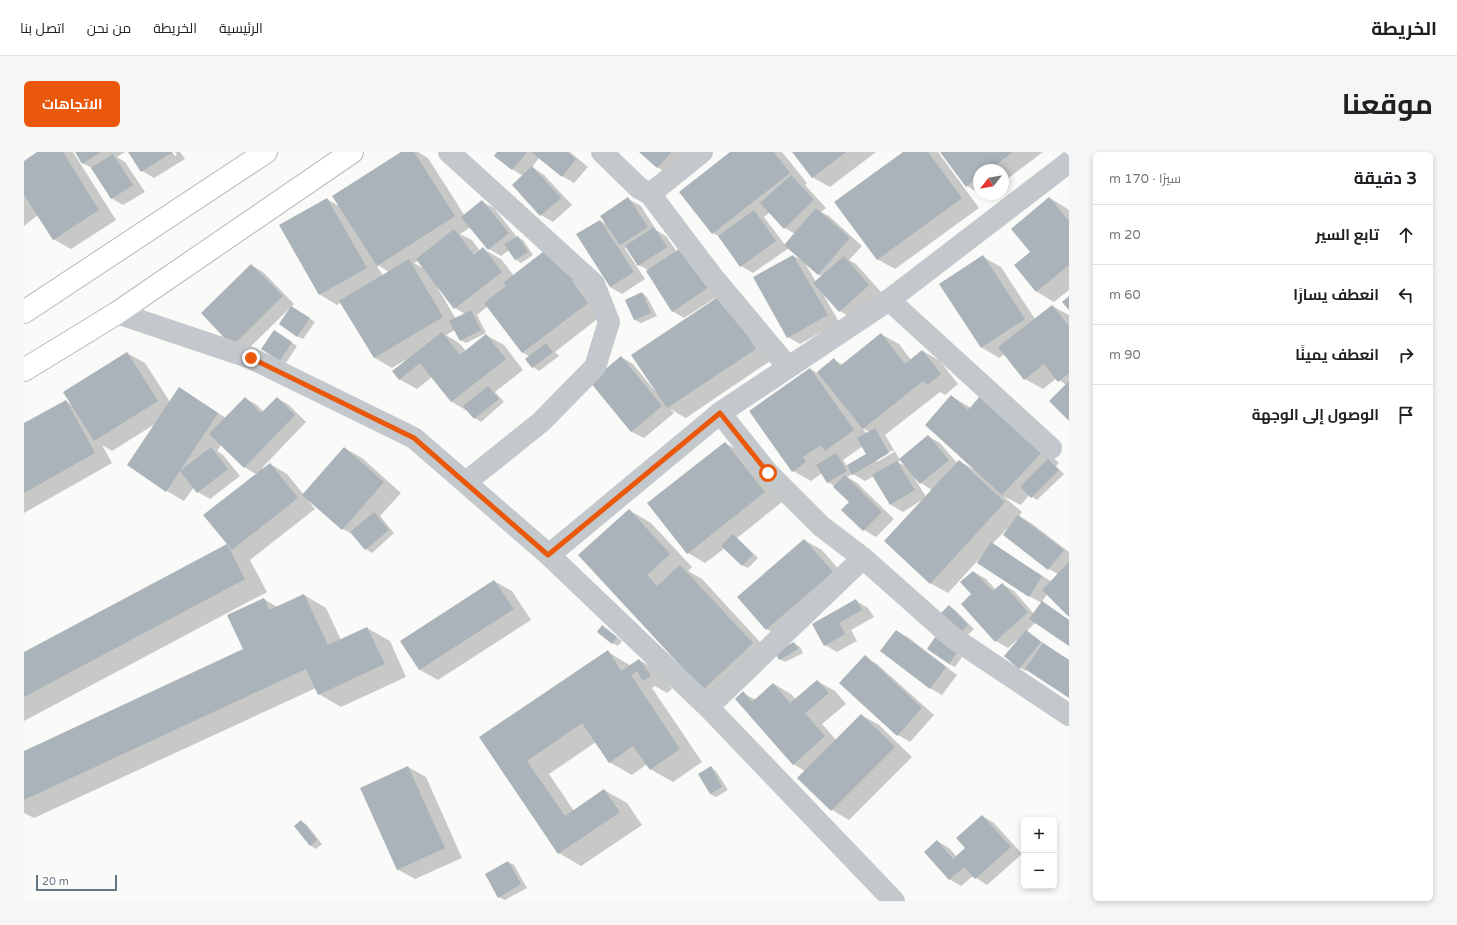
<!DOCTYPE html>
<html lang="ar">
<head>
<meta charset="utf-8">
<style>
  body { margin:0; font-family:"Varela Round",Cairo,sans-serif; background:#f6f6f6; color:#202124; direction:rtl }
  .controls { position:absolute; right:12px; bottom:12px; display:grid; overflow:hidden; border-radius:6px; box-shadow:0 2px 6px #0003 }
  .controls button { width:36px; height:36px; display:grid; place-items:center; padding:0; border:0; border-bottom:1px solid #e0e0e0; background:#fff; color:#202124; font:20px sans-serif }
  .compass { position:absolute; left:949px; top:12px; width:36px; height:36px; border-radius:50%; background:#fff; box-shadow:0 2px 6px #0003; rotate:239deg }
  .scale { position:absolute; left:12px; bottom:10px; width:81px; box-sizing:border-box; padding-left:4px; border:2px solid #657683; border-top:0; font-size:11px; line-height:14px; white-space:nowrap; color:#657683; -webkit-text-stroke:3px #fff; paint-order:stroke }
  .stop { position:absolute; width:12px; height:12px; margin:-9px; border:3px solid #ea580c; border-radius:50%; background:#fff }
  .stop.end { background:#ea580c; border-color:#fff; box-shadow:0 1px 4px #0008 }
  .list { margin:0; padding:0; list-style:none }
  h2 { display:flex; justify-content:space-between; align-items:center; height:52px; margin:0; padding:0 16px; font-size:17px }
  h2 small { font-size:13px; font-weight:400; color:#757577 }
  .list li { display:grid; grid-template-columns:26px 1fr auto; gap:12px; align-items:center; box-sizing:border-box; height:60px; padding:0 16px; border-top:1px solid #e0e0e0 }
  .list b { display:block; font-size:15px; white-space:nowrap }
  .list em { font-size:13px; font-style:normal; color:#757577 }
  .icon { flex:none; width:22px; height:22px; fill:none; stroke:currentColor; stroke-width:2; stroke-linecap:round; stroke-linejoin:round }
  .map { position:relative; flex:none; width:1045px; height:749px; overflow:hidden; direction:ltr; border-radius:6px }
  header { display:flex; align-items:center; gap:24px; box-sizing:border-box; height:56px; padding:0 20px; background:#fff; border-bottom:1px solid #e0e0e0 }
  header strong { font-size:19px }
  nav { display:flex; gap:22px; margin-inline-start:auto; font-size:14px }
  .intro { display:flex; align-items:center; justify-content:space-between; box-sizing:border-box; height:96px; padding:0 24px }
  h1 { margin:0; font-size:28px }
  .button { padding:10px 18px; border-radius:6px; background:#ea580c; color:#fff; font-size:14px; font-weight:700 }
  main { display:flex; gap:24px; padding:0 24px }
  aside { flex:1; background:#fff; border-radius:6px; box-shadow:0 2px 6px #0003 }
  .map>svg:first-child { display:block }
</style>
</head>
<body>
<header>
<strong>الخريطة</strong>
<nav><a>الرئيسية</a><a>الخريطة</a><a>من نحن</a><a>اتصل بنا</a></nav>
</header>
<div class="intro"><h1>موقعنا</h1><a class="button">الاتجاهات</a></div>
<main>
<aside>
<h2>3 دقيقة<small>سيرًا · 170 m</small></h2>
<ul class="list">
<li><svg class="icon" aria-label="ahead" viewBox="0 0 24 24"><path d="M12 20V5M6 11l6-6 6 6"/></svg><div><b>تابع السير</b></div><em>20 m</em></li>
<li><svg class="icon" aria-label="left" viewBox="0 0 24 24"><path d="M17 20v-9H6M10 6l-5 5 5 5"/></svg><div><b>انعطف يسارًا</b></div><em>60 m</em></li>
<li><svg class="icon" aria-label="right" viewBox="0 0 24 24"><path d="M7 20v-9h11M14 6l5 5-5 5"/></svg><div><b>انعطف يمينًا</b></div><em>90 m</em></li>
<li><svg class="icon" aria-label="arrive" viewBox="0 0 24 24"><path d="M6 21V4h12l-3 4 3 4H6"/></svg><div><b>الوصول إلى الوجهة</b></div></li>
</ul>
</aside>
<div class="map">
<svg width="1045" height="749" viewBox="0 0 1045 749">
  <rect width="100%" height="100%" fill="#fafaf8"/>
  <!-- shadow -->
  <g fill="#0003" fill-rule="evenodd">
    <polygon points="15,0 49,0 92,68 47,97 29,87 14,63 0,74 0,10"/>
    <polygon points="52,0 101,0 93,5 101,10 121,40 99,53 87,46 68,16 58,11"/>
    <polygon points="105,0 148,0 151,4 153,3 151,0 156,0 161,7 130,26 118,19"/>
    <path d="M 379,0 L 394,0 L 404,6 L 441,64 L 458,50 L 470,56 L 493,85 L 499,88 L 509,103 L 497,111 L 491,107 L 485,98 L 477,104 L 465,97 L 447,75 L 436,82 L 448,88 L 456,99 L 459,97 L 477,107 L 490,124 L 524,98 L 581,161 L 531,200 L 535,204 L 515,219 L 509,215 L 502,207 L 506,205 L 499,201 L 464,154 L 453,163 L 462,181 L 442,191 L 436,188 L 431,178 L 422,183 L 435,191 L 442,199 L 462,183 L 480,193 L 499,218 L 471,240 L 480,250 L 457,270 L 451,266 L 445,260 L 428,250 L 408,225 L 393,237 L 375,227 L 381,210 L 381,208 L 368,216 L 351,206 L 317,150 L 313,153 L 295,142 L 303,47 L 316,55 ZM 394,109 L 401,117 L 390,111 ZM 352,112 L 365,120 L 359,124 ZM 414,134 L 431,156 L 441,162 L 432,167 L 413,135 Z"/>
    <polygon points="475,0 546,0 564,15 550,31 538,24 515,6 508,15 520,23 548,53 529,70 517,63 490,33 499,24 488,17"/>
    <polygon points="617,0 666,0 645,22 633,15"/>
    <path d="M 708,0 L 758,0 L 783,31 L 781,33 L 802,56 L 797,60 L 805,64 L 838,94 L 825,108 L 832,112 L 857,140 L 828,166 L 816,159 L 799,142 L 815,170 L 776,192 L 764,185 L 769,104 L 779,108 L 765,96 L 729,121 L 717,114 L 696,85 L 689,81 L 657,40 ZM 746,60 L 761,76 L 771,82 L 761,93 L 740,65 ZM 781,111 L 798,125 L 792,130 Z"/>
    <polygon points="769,0 852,0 806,35 788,25"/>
    <polygon points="880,0 914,0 955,56 871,117 853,107"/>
    <polygon points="917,0 1019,0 979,30 979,18 955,18 955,41 943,34"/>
    <polygon points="1026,46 1045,58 1045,138 1030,150 1013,140 991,113 1007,100"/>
    <polygon points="604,47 617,54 632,78 642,84 653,100 696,143 660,166 648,159 624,118 615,113 604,97 600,95 621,127 598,142 586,135 576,69 584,73"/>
    <polygon points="959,105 977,115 1011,167 1028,154 1045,163 1045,268 1042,233 1033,226 1019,237 1001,227 981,202 975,206 957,195"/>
    <polygon points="227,113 239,120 270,152 267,155 291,170 279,187 273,184 266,156 221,200 209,193"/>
    <polygon points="618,141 623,145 633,164 617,171 611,168 602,148"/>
    <polygon points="697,145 749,207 662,266 646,257 650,261 620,286 608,280 567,230 597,205 609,212 631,239"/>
    <path d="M 857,182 L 875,192 L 887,208 L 899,199 L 916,209 L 934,232 L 921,243 L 916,240 L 861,283 L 876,308 L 904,284 L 916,291 L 933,311 L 935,309 L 951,318 L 927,244 L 947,256 L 974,256 L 1035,311 L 1032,314 L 1040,322 L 1013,348 L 1005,343 L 997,353 L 979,344 L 998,360 L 995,364 L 1007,371 L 1045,400 L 1045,463 L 1023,442 L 1018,450 L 1045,468 L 1045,493 L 1012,470 L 1003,479 L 1022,493 L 1045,508 L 1045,545 L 1003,517 L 1002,519 L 996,516 L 993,488 L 984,496 L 972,489 L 948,442 L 950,420 L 962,427 L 972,438 L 978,432 L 990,439 L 1010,462 L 1018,451 L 1005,444 L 957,405 L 924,441 L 906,431 L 898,348 L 879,360 L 867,353 L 850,324 L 841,329 L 829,322 L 823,325 L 833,331 L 870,367 L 852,385 L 840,378 L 826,350 L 810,334 L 804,330 L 798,321 L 787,329 L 769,319 L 786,217 L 793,221 L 810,208 L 819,213 ZM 838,276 L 846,280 L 843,282 ZM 839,294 L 843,303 L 823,314 L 819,308 ZM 869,298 L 870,300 L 853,310 L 853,307 ZM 877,308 L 883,315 L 874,310 ZM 892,326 L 897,331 L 908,338 L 902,345 L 891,327 ZM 983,377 L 1025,417 L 1035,423 L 1028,430 L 968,392 Z"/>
    <polygon points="256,183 273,194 262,211 256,208"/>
    <polygon points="103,201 121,211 146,250 155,236 202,266 221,246 233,253 240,260 253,246 265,253 282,270 238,316 239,317 246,312 263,322 280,343 320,296 338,306 377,341 356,364 370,381 348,401 342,397 330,383 319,377 283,347 291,357 226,408 243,440 0,569 0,501 203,393 207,396 232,322 220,315 197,293 193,299 199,303 216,324 186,347 174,340 170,335 160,349 143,339 131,272 88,299 78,293 88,311 0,361 0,273 42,249 49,254"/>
    <polygon points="701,291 719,301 758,350 713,386 734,406 724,416 718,413 701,396 681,411 664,401"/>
    <polygon points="605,358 627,371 668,415 664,419 678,427 750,505 702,550 679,537 556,403"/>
    <polygon points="780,388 798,398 826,430 760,488 743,477 714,445"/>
    <polygon points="470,429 488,439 507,468 414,528 396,518 377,489"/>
    <polygon points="280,443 302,456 317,488 343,476 366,489 382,525 317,555 295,542 292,536 10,666 0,661 0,600 220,498 240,447 253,455"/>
    <polygon points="832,449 844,456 850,465 827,478 833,489 813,500 801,493 790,472"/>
    <polygon points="926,455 931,458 950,477 941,485"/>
    <polygon points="578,474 598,489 594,494 588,491"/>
    <polygon points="873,479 885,486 933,523 918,543 906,536"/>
    <polygon points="917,490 938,505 931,515 925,512"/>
    <polygon points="770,491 776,495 779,501 761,510 755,507"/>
    <polygon points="584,500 607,514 615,508 638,521 648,537 643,541 631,534 628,536 678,610 649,630 626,617 623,612 608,623 585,610 572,590 525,622 550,659 580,638 603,651 618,673 557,714 535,701 457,585"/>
    <polygon points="841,505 853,512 910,563 886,590 874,583"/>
    <polygon points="793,529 811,539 822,552 798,572 812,588 837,563 855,573 888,605 825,668 808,658 781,619 769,612 719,541 732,548 750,532 767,542 772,548"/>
    <polygon points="384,615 402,625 438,706 391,727 373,717"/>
    <polygon points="687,615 692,619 704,638 692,645 686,642"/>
    <polygon points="958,664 970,671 998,702 963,733 949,724 937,734 925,727 913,689 925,696 933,705 942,696"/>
    <polygon points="277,669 283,673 298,692 292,697 286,693"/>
    <polygon points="484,710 490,713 503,736 481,748 475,745"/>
  </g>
  <!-- building -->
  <g fill="#aab3b9">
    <polygon points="13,0 39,0 75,58 29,88 0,43 0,9"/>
    <polygon points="51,0 77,0 58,12"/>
    <polygon points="104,0 149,0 117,20"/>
    <polygon points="377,0 390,0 431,64 353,114 308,44"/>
    <polygon points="473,0 503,0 488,18 470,4"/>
    <polygon points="507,0 543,0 552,7 538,25"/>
    <polygon points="615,0 648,0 633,16"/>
    <polygon points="706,0 750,0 766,21 688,82 655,40"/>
    <polygon points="768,0 822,0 788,26"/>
    <polygon points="879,0 904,0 938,46 853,108 810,50"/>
    <polygon points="916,0 989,0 965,18 955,18 955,25 942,35"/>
    <polygon points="89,2 109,33 87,47 67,16"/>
    <polygon points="508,14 537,46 516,64 488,33"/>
    <polygon points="767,23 790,48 760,77 736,51"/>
    <polygon points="604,45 624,75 596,93 576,64"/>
    <polygon points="1025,45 1045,69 1045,113 1012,140 990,113 1006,100 987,77"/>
    <polygon points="303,46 343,116 295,143 255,73"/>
    <polygon points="458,48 485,81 464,98 437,65"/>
    <polygon points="792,56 826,86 794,123 760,93"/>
    <polygon points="730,58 752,89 716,115 694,84"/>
    <polygon points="576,68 610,120 586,135 552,82"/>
    <polygon points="630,75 643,95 614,114 601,94"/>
    <polygon points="430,77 450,103 459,95 478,120 430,157 392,107"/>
    <polygon points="494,84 504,100 491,108 480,92"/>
    <polygon points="658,95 685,135 648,160 622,119"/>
    <polygon points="524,96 551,127 548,129 564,151 498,201 460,151 482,134 479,131"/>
    <polygon points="769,103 804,163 763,186 729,125"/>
    <polygon points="959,103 1001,167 957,196 915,132"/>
    <polygon points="820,104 845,133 815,160 789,131"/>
    <polygon points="385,107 419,165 350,206 315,149"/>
    <polygon points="227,112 259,144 208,194 177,161"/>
    <polygon points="618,140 627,161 610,168 601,148"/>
    <polygon points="697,143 732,197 643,256 607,203"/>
    <polygon points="1045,144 1045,158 1038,150"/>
    <polygon points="1028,153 1045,174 1045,221 1034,230 1020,212 1000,228 974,195"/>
    <polygon points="267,154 286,166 273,185 255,172"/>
    <polygon points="447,158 457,178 436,189 425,169"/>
    <polygon points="250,178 268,190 256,209 237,197"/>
    <polygon points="418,180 436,203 462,182 482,207 427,250 396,211 375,228 368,219"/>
    <polygon points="857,181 881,212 898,198 917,222 903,233 899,229 839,277 793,220 810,206 816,214"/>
    <polygon points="522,191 529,200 508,216 501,207"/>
    <polygon points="103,200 134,249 70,289 39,240"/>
    <polygon points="597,204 638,254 607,280 566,230"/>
    <polygon points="786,216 830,278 801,299 797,293 779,305 782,310 768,320 725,259"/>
    <polygon points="1045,229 1045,269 1025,249"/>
    <polygon points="464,234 475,247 450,267 439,254"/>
    <polygon points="155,235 194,261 142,340 103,313"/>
    <polygon points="927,243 944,258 956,244 1018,300 978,343 901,273"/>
    <polygon points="221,245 237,261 253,245 271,263 220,316 185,282"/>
    <polygon points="42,248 71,301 0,341 0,271"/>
    <polygon points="851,276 865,301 828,323 823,313 842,302 833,286"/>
    <polygon points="904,283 925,308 896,332 875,307"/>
    <polygon points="701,290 741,340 663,402 623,351"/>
    <polygon points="187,295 204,317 173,341 156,319"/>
    <polygon points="320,295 360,330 318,378 278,343"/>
    <polygon points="812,301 823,319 803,331 792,313"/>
    <polygon points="1024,307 1035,318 1007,346 996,335"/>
    <polygon points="935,308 981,350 906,432 860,389"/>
    <polygon points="873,309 891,338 866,353 848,323"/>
    <polygon points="246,311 274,346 208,398 179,363"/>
    <polygon points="821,323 858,360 839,379 817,358 825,350 809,335"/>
    <polygon points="605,357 646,402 623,423 633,434 656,413 729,491 679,538 554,403"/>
    <polygon points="350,360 365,378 341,398 326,380"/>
    <polygon points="994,363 1040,398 1024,418 979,383"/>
    <polygon points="709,382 729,402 718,414 697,394"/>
    <polygon points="780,387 809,420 742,478 713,445"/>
    <polygon points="967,390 1018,424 1005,445 953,411"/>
    <polygon points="203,392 221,427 0,545 0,500"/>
    <polygon points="1045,410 1045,465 1018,438"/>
    <polygon points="949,419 969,439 978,431 1004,460 971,490 937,452 947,442 936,430"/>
    <polygon points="470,428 490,457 395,518 376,489"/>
    <polygon points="280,442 304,493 343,475 361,512 294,543 282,517 0,648 0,599 219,497 203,463 240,446 245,458"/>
    <polygon points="832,447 838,458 815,471 821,482 800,494 788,472"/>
    <polygon points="1018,449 1045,468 1045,494 1005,467"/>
    <polygon points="925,453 944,473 934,483 915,463"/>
    <polygon points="578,473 593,485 588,492 573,480"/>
    <polygon points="872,478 922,515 906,537 856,499"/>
    <polygon points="1002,478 1017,490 995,517 980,504"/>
    <polygon points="911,485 933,501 925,512 903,497"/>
    <polygon points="770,490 774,497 755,508 751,500"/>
    <polygon points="1019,491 1045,508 1045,546 1001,517"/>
    <polygon points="584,498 597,519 615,507 627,524 619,529 613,519 607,523 656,597 626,618 609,594 585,611 558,571 503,609 541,664 580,637 596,660 534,702 455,585"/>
    <polygon points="841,503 898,556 873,584 815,531"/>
    <polygon points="793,528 805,541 781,561 801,584 769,613 711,547 719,539 728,550 749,531 766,551"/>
    <polygon points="837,562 871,595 807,659 773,626"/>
    <polygon points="384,614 421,696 373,718 336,636"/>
    <polygon points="687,614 698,635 686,642 674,622"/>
    <polygon points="958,663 987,695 951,727 940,715 925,728 900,700 913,688 929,707 941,696 932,686"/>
    <polygon points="277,668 293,688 286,694 270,674"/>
    <polygon points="484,709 497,732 474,746 461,722"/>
  </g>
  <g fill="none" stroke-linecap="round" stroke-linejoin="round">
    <!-- secondary casing -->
    <g stroke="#b3babf" stroke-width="24">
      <g id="secondary">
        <polyline points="0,160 242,0"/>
        <polyline points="0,218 93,161 328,0"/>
      </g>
    </g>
    <!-- street -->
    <g stroke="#c3c8cc" stroke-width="22">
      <polyline points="425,0 570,132 585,170 571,215 517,270 442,330"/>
      <polyline points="578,0 615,36 626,42 688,124 764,215"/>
      <polyline points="626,42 678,0"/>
      <polyline points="865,148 1027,296"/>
      <polyline points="93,161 227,206 390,286 525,403 684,555 870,749"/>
      <polyline points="696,261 744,321 797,374 839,406 928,485 1045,563"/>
      <polyline points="525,403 696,261 865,148 1045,10"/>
      <polyline points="684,555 839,406"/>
    </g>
    <!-- secondary -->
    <use href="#secondary" stroke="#fff" stroke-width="22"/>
  </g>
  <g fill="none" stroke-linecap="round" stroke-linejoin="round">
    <!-- route -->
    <polyline stroke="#ea580c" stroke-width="5" points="227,206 390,286 524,403 696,261 744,321"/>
  </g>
</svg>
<div class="controls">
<button>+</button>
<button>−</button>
</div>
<svg class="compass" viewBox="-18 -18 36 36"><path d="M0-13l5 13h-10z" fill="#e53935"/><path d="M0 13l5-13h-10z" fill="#757577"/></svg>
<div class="scale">20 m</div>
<div class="stop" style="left:744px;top:321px"></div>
<div class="stop end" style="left:227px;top:206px"></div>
</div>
</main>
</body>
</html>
